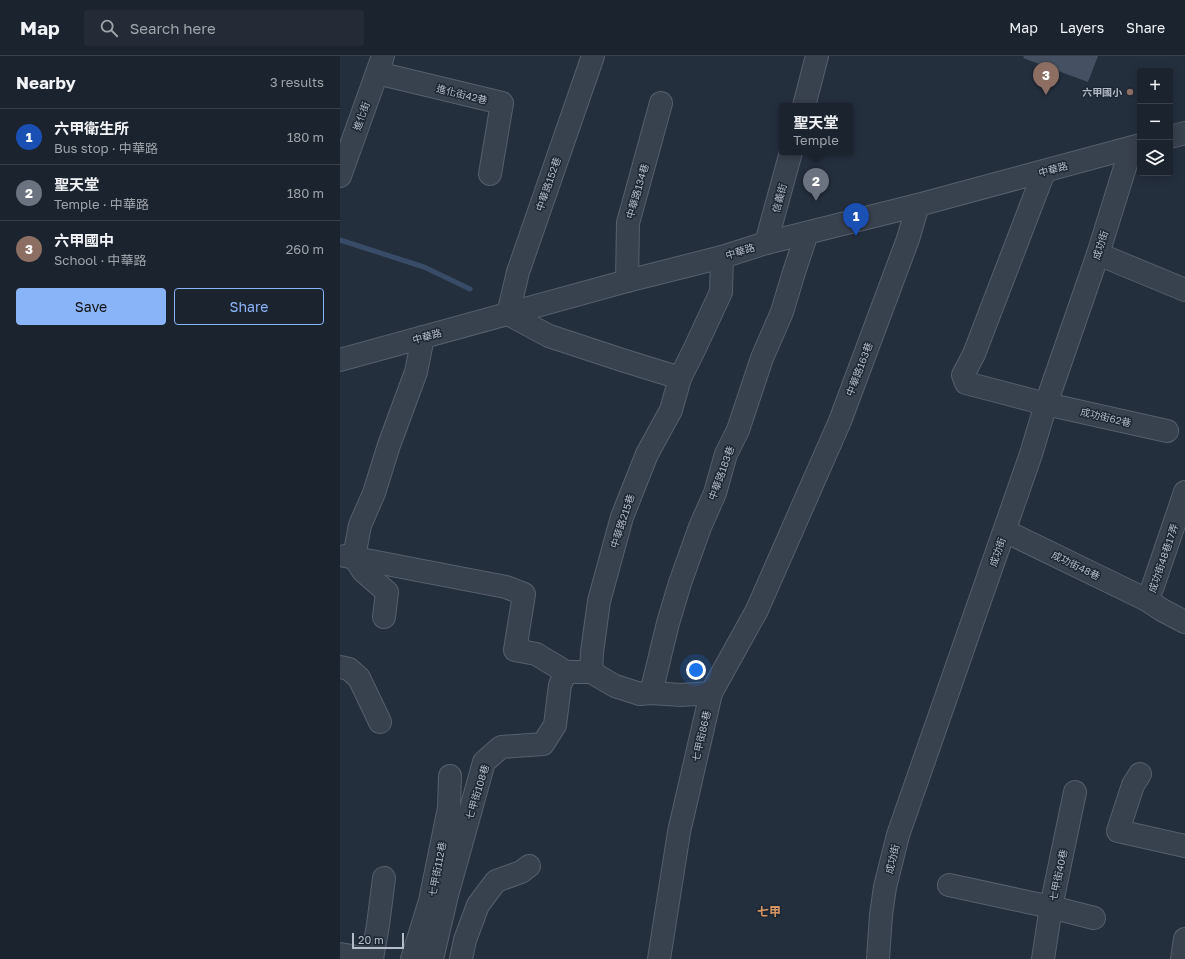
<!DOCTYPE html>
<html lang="en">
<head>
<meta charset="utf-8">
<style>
  body { margin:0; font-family:"Golos Text","Noto Sans TC",sans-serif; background:#242b36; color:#f1f3f6 }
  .controls { position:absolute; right:12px; top:12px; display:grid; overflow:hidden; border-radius:4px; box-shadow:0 2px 10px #0003 }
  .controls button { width:36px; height:36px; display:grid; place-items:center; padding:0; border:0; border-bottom:1px solid #39404a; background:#1b232e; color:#f1f3f6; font:20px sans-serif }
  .scale { position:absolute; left:12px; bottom:10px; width:52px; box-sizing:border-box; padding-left:4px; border:2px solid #b4bcc9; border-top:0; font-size:11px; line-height:14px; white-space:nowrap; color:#b4bcc9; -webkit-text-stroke:3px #1d2633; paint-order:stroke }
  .you { position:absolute; left:356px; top:614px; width:14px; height:14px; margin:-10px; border:3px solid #fff; border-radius:50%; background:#1a73e8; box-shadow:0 0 0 6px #1a73e833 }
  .badge { display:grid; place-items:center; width:26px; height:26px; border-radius:50%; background:#8ab4f8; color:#fff; font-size:13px; font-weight:700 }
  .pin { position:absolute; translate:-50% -33px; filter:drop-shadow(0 1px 2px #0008) }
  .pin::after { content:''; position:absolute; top:21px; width:14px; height:12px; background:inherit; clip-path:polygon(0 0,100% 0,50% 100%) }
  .popup { position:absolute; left:439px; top:47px; width:74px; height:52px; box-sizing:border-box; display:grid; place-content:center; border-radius:4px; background:#1b232e; filter:drop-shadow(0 1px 3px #0005); font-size:13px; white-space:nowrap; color:#a0a4aa }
  .popup b { font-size:15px; color:#f1f3f6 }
  .popup::after { content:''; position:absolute; left:50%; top:100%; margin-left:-8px; border:8px solid transparent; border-top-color:#1b232e }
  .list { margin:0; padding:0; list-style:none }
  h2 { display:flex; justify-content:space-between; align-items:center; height:52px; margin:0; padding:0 16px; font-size:17px }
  h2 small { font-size:13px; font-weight:400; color:#a0a4aa }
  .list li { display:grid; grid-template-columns:26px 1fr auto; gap:12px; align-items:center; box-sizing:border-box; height:56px; padding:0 16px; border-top:1px solid #39404a }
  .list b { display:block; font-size:15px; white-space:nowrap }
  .list p { margin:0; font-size:13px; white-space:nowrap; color:#a0a4aa }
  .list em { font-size:13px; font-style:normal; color:#a0a4aa }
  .actions { display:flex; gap:8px; padding:12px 16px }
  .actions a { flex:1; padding:9px 0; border:1px solid #8ab4f8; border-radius:4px; text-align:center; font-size:14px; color:#8ab4f8 }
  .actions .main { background:#8ab4f8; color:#111 }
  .icon { flex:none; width:22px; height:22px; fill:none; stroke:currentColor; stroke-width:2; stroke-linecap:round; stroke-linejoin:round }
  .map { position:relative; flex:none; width:845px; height:903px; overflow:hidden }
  header { display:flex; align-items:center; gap:24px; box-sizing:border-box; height:56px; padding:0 20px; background:#1b232e; border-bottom:1px solid #39404a }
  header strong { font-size:19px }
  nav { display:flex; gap:22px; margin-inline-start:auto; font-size:14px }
  .search { width:280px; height:36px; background:#242b36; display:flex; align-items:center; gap:10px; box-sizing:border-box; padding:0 14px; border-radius:4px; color:#a0a4aa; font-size:15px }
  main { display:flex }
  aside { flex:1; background:#1b232e }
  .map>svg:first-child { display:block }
</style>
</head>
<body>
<header>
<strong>Map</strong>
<div class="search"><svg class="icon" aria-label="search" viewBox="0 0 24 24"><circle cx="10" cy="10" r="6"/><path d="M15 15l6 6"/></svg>Search here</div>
<nav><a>Map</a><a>Layers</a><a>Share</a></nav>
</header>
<main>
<aside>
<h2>Nearby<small>3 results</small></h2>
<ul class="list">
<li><span class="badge" style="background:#1a4fb4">1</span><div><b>六甲衛生所</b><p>Bus stop · 中華路</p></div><em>180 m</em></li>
<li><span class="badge" style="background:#6b7280">2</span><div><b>聖天堂</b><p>Temple · 中華路</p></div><em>180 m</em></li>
<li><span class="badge" style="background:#8d6e63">3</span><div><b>六甲國中</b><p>School · 中華路</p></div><em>260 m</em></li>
</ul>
<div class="actions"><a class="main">Save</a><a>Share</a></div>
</aside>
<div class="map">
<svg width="845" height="903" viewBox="0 0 845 903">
  <rect width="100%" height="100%" fill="#242f3e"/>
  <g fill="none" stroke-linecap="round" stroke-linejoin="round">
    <!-- stream -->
    <polyline stroke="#394c67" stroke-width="5" points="0,184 84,211 130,233"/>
  </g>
  <!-- building -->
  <polygon fill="#455162" points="684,0 758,0 748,26 683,2"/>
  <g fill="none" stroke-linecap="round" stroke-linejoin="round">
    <!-- minor casing -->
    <g stroke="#565f6c" stroke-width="24">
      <g id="minor">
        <polyline points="253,0 178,216 168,258 209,280 282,304 340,322"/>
        <polyline points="37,17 162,47 150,118"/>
        <polyline points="464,50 477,0"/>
        <polyline points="830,81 845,77"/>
        <polyline points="704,116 634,298 623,319 626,327 706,348 827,375"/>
        <polyline points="0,120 43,0"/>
        <polyline points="426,187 451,96"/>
        <polyline points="758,198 845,234"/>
        <polyline points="287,225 288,167 321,47"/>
        <polyline points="0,304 287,225 382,201 426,187 578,149 800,89"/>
        <polyline points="665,475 807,544 822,554 845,566"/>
        <polyline points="5,500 166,531 184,538 175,594 196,598 226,616"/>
        <polyline points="807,544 813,530 845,436"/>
        <polyline points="44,561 47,536 23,515 14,501 20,469 34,437 49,389 76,316 83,281"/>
        <polyline points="0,611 9,613 19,622 40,666"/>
        <polyline points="251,616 252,596 259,545 282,461 307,398 331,354 340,322 355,292 381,236 382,201"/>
        <polyline points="251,616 275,630 300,638 311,637 341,639 371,637"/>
        <polyline points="311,637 328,567 340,527 360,471 375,437 386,398 398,374 422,302 442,256 454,216 467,177"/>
        <polyline points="800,718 793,729 778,775 845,790"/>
        <polyline points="609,829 711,851 754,862"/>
        <polyline points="0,898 30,903"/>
        <polyline points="32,903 38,869 44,822"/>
        <polyline points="72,903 90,845 109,752 110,720"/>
        <polyline points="92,903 107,839 144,706 161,691 203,688 215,669 220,629 226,616 251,616"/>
        <polyline points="121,903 125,884 138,849 156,825 181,816 189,810"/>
        <polyline points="319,903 339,776 371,637 417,554 500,365 568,183 578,149"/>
        <polyline points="538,903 541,859 545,831 558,779 691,398 706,348 758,198 791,92"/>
        <polyline points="703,903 711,851 735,736"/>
        <polyline points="842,903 845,883"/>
      </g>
    </g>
    <!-- minor -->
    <use href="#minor" stroke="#38414e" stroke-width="22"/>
  </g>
  <!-- markers -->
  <circle fill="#8d6e63" stroke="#1d2633" stroke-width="1.5" cx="790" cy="36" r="4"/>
  <g text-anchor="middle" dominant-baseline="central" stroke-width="3" stroke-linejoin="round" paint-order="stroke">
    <!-- poi labels -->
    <g font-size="10" font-weight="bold" fill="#b4bcc9" stroke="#1d2633" text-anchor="end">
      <text x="782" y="36">六甲國小</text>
    </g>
    <!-- street labels -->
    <g font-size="10" fill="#b4bcc9" stroke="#1d2633">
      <text transform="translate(122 38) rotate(14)">進化街42巷</text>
      <text transform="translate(21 60) rotate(-70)">進化街</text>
      <text transform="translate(713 113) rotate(-15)">中華路</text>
      <text transform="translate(208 128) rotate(-71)">中華路152巷</text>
      <text transform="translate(297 135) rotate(-74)">中華路134巷</text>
      <text transform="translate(439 142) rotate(-75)">信義街</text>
      <text transform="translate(760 189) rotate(-72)">成功街</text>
      <text transform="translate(400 195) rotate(-17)">中華路</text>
      <text transform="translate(87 280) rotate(-15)">中華路</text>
      <text transform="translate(519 313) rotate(-69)">中華路163巷</text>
      <text transform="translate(766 361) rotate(13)">成功街62巷</text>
      <text transform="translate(381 417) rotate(-70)">中華路183巷</text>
      <text transform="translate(282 465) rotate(-72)">中華路215巷</text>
      <text transform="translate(657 496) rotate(-71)">成功街</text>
      <text transform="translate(823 502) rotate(-71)">成功街48巷17弄</text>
      <text transform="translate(736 509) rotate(26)">成功街48巷</text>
      <text transform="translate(361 680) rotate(-77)">七甲街86巷</text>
      <text transform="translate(137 736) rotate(-73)">七甲街108巷</text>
      <text transform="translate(552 803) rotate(-76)">成功街</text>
      <text transform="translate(97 813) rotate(-79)">七甲街112巷</text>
      <text transform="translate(718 819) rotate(-78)">七甲街40巷</text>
    </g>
    <!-- quarter labels -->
    <g font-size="12" font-weight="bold" fill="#d59563" stroke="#1d2633">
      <text x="429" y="855">七甲</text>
    </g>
  </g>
</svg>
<div class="controls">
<button>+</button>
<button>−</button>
<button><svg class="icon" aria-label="layers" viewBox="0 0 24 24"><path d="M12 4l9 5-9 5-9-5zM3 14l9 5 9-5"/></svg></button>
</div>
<div class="scale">20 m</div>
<div class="you"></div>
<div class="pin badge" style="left:516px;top:180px;background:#1a4fb4">1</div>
<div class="pin badge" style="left:476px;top:145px;background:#6b7280">2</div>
<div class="popup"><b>聖天堂</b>Temple</div>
<div class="pin badge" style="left:706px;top:39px;background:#8d6e63">3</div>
</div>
</main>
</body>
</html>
